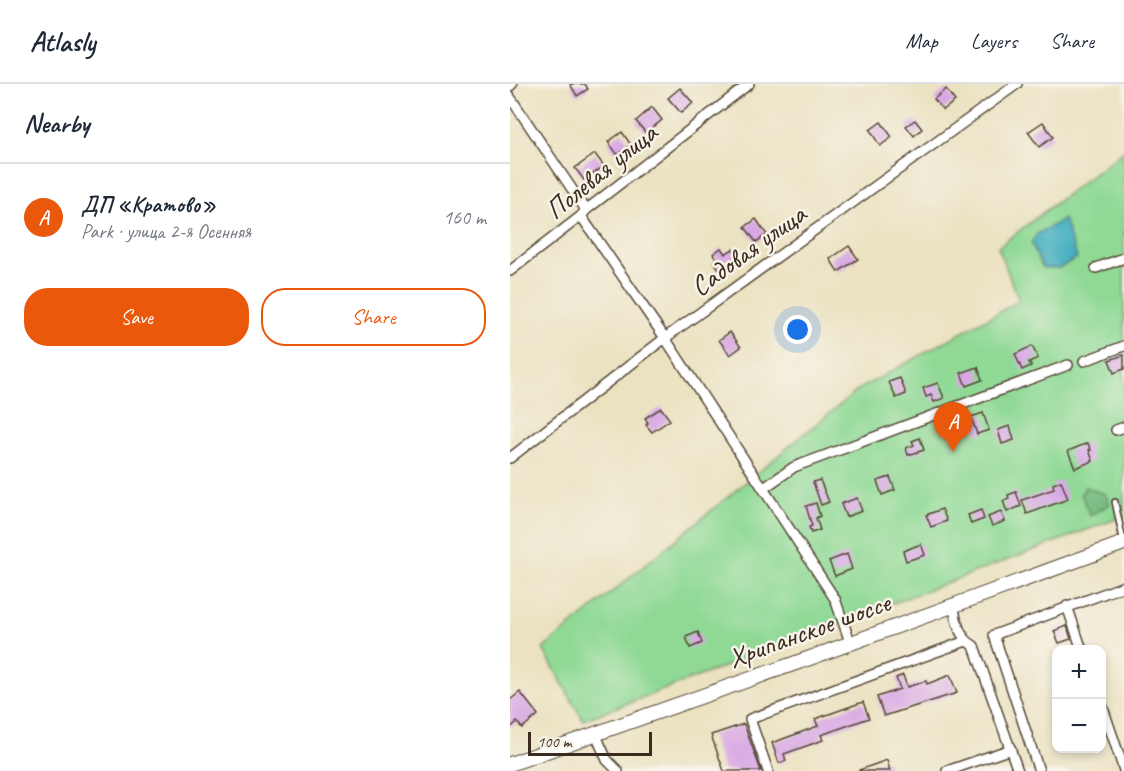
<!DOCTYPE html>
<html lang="en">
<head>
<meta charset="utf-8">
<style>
  body { margin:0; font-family:Caveat,sans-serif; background:#f6f6f7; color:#1f2937 }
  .controls { position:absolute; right:18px; bottom:18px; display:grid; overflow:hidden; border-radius:12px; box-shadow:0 3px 9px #0003 }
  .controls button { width:54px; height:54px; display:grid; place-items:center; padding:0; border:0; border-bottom:2px solid #e0e1e3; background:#fff; color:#1f2937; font:30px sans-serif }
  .scale { position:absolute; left:18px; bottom:15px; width:124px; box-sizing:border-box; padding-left:6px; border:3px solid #3b2a1e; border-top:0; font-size:16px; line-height:21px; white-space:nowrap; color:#3b2a1e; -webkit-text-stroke:4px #f7f3e8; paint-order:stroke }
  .you { position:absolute; left:288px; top:246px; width:21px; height:21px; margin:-15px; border:4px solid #fff; border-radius:50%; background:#1a73e8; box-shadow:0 0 0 9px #1a73e833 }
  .badge { display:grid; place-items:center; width:39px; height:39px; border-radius:50%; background:#ea580c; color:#fff; font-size:20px; font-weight:700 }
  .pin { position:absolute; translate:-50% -50px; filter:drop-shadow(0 2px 3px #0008) }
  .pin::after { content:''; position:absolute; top:32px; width:21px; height:18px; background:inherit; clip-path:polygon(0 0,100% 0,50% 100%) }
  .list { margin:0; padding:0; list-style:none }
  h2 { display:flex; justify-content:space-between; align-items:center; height:78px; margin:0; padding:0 24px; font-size:26px }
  h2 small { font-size:20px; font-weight:400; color:#747a83 }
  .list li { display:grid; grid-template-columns:39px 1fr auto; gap:18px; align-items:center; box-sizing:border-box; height:108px; padding:0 24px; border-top:2px solid #e0e1e3 }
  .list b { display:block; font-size:22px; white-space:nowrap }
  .list p { margin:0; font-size:20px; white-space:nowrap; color:#747a83 }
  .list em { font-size:20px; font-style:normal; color:#747a83 }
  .actions { display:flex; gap:12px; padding:18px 24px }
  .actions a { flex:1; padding:14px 0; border:2px solid #ea580c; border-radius:24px; text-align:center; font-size:21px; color:#ea580c }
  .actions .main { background:#ea580c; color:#fff }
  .map { position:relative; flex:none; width:614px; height:687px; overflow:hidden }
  header { display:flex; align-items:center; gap:36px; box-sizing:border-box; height:84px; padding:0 30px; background:#fff; border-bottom:2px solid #e0e1e3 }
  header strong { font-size:28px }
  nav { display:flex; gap:33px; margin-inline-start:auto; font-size:21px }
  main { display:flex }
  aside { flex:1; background:#fff }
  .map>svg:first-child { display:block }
</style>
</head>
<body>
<header>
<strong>Atlasly</strong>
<nav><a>Map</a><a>Layers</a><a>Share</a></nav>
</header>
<main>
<aside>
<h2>Nearby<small></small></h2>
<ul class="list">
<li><span class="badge">A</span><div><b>ДП «Кратово»</b><p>Park · улица 2-я Осенняя</p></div><em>160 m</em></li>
</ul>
<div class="actions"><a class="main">Save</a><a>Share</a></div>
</aside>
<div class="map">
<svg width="614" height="687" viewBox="0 0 614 687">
  <rect width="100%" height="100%" fill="#f7f3e8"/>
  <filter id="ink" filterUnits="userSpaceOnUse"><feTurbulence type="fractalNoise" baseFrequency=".0167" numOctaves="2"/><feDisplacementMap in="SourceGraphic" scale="12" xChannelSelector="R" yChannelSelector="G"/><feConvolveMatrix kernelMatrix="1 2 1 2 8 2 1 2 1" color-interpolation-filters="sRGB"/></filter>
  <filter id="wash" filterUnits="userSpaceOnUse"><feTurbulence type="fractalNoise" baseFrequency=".008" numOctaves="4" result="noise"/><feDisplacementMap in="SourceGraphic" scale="24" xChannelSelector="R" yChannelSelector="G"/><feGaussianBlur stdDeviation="1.35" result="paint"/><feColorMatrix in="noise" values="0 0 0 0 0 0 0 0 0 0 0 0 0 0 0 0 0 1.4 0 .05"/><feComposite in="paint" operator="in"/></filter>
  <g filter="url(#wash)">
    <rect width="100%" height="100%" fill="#ebe2c1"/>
    <!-- green -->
    <polygon fill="#8fd995" stroke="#65825a" stroke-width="1.5" points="614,67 614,432 73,636 33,565 349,305 509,217 488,163"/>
    <!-- forest -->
    <polygon fill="#73b97e" stroke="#57724e" stroke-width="1.5" points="575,403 595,410 600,420 580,432 571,410"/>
    <!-- water -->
    <polygon fill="#41adbf" stroke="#3e6c6e" stroke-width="1.5" points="554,135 567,174 549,184 533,184 521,159 527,150"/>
    <g id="blocks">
      <!-- building -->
      <g fill="#d8a8e4">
        <polygon points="60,0 75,0 78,5 67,12"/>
        <polygon points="170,4 183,19 171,29 158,14"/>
        <polygon points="436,5 445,17 433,26 424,15"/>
        <polygon points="142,23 152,36 136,49 126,37"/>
        <polygon points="405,36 412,45 404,52 396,42"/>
        <polygon points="371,38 382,53 370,62 360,46"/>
        <polygon points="533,38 543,53 529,63 518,48"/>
        <polygon points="112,48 121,61 108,71 98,58"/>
        <polygon points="85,70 94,82 74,96 65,84"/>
        <polygon points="246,135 257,151 246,158 235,143"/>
        <polygon points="339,162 348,175 328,188 320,175"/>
        <polygon points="211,164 215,170 223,165 231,177 212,190 204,177 207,175 203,170"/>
        <polygon points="220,248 231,263 220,271 209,256"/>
        <polygon points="522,262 528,274 519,278 521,282 512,286 505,270"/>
        <polygon points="614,271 614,285 604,289 599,276"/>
        <polygon points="468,283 472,296 456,302 451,289"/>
        <polygon points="390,294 396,310 386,314 379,298"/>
        <polygon points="428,299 434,314 424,318 421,311 416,313 413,304"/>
        <polygon points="151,324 160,336 142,348 136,341 138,339 135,334"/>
        <polygon points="473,329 479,346 467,350 461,333"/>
        <polygon points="500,342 504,356 492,360 488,346"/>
        <polygon points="410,354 414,366 398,371 396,364 404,361 402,357"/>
        <polygon points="578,359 581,366 579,366 583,377 565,384 558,367"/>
        <polygon points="380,393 385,406 372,411 367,397"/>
        <polygon points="310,396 319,418 311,421 303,398"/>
        <polygon points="551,397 558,415 517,430 512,416 544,405 543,400"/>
        <polygon points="506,408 511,422 497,428 493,417 499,415 498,411"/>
        <polygon points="347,414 352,427 336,433 331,420"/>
        <polygon points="306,419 310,432 306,434 310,446 301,449 299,443 302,442 296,422"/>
        <polygon points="432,425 437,437 421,443 416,431"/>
        <polygon points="471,426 474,435 461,440 458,431"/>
        <polygon points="491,428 495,437 482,442 478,433"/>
        <polygon points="411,460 415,471 396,477 393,467"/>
        <polygon points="337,470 342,485 325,492 319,477"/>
        <polygon points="557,542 561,555 549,559 544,547"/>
        <polygon points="188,548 192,559 180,564 176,553"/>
        <polygon points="393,591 397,603 416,597 417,600 440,591 447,609 374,632 367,613 390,605 386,594"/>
        <polygon points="10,608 28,631 12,644 7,638 0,644 0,616"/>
        <polygon points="353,618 359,634 311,651 313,656 274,670 276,677 269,679 262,659 308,642 305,635"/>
        <polygon points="234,640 251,687 214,687 201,651"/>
        <polygon points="377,676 380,687 349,687 349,686"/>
      </g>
    </g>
  </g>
  <g filter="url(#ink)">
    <use href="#blocks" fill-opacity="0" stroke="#554636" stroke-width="1.5"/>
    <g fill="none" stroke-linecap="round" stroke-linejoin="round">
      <!-- service casing -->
      <g stroke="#554636" stroke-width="8">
        <polyline id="service" points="605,418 613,456"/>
      </g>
      <!-- minor casing -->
      <g stroke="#554636" stroke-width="12">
        <g id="minor">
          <polyline points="0,2 2,0"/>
          <polyline points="0,13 76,126"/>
          <polyline points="71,132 155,254 325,515 340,558"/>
          <polyline points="586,184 614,174"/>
          <polyline points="0,187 71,132 76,126 239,0"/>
          <polyline points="574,277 614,262"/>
          <polyline points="606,346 614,343"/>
          <polyline points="0,374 155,254 507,0"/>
          <polyline points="254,404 284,383 558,281"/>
          <path d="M 443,521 C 447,538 448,553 464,562 L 508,687"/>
          <polyline points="557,522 572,566"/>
          <polyline points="592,621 614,686"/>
          <polyline points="85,649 97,676 108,687"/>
          <polyline points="258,687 240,635 456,557"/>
          <polyline points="437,687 501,665"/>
          <polyline points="529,687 484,551 614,502"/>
        </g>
      </g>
      <!-- secondary casing -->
      <g stroke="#554636" stroke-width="16">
        <polyline id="secondary" points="0,680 300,574 614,459"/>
      </g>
      <!-- service -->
      <use href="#service" stroke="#fff" stroke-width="4.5"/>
      <!-- minor -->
      <use href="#minor" stroke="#fff" stroke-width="9"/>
      <!-- secondary -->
      <use href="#secondary" stroke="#fff" stroke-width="14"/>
    </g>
  </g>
  <g text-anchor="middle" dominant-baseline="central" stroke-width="5" stroke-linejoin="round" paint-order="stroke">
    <!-- street labels -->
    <g font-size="28" fill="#3b2a1e" stroke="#f7f3e8">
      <text transform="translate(91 87) rotate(-39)">Полевая улица</text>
      <text transform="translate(238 166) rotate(-36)">Садовая улица</text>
      <text transform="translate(299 546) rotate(-20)">Хрипанское шоссе</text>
    </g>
  </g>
</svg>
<div class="controls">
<button>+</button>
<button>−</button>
</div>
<div class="scale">100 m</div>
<div class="you"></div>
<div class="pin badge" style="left:443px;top:368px">A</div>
</div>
</main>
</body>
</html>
